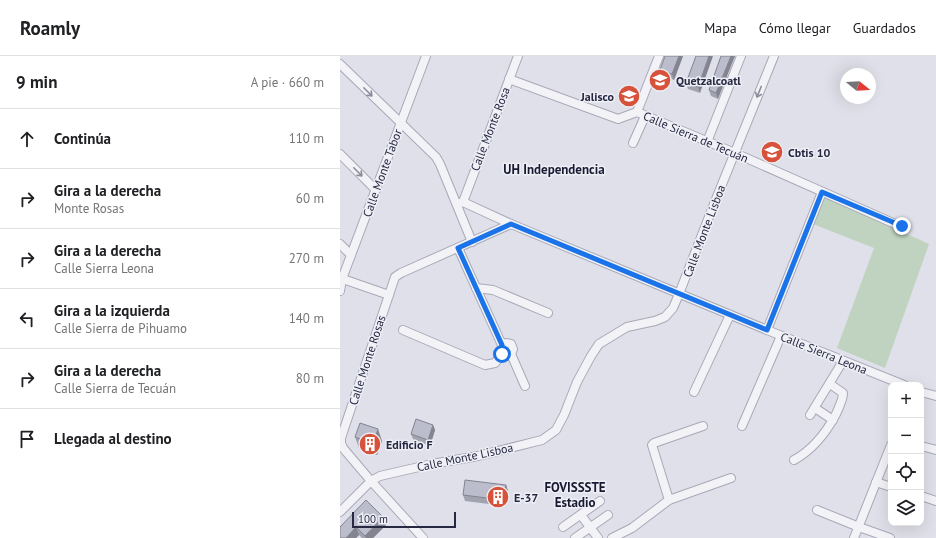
<!DOCTYPE html>
<html lang="es">
<head>
<meta charset="utf-8">
<style>
  body { margin:0; font-family:"PT Sans",sans-serif; background:#f6f6f6; color:#202124 }
  .controls { position:absolute; right:12px; bottom:12px; display:grid; overflow:hidden; border-radius:8px; box-shadow:0 4px 16px #0002 }
  .controls button { width:36px; height:36px; display:grid; place-items:center; padding:0; border:0; border-bottom:1px solid #e0e0e0; background:#fff; color:#202124; font:20px sans-serif }
  .compass { position:absolute; left:500px; top:12px; width:36px; height:36px; border-radius:50%; background:#fff; box-shadow:0 4px 16px #0002; rotate:108deg }
  .scale { position:absolute; left:12px; bottom:10px; width:104px; box-sizing:border-box; padding-left:4px; border:2px solid #272841; border-top:0; font-size:11px; line-height:14px; white-space:nowrap; color:#272841; -webkit-text-stroke:3px #eeeff6; paint-order:stroke }
  .stop { position:absolute; width:12px; height:12px; margin:-9px; border:3px solid #1a73e8; border-radius:50%; background:#fff }
  .stop.end { background:#1a73e8; border-color:#fff; box-shadow:0 1px 4px #0008 }
  .list { margin:0; padding:0; list-style:none }
  h2 { display:flex; justify-content:space-between; align-items:center; height:52px; margin:0; padding:0 16px; font-size:17px }
  h2 small { font-size:13px; font-weight:400; color:#757577 }
  .list li { display:grid; grid-template-columns:26px 1fr auto; gap:12px; align-items:center; box-sizing:border-box; height:60px; padding:0 16px; border-top:1px solid #e0e0e0 }
  .list b { display:block; font-size:15px; white-space:nowrap }
  .list p { margin:0; font-size:13px; white-space:nowrap; color:#757577 }
  .list em { font-size:13px; font-style:normal; color:#757577 }
  .icon { flex:none; width:22px; height:22px; fill:none; stroke:currentColor; stroke-width:2; stroke-linecap:round; stroke-linejoin:round }
  .map { position:relative; flex:none; width:596px; height:482px; overflow:hidden }
  header { display:flex; align-items:center; gap:24px; box-sizing:border-box; height:56px; padding:0 20px; background:#fff; border-bottom:1px solid #e0e0e0 }
  header strong { font-size:19px }
  nav { display:flex; gap:22px; margin-inline-start:auto; font-size:14px }
  main { display:flex }
  aside { flex:1; background:#fff }
  .map>svg:first-child { display:block }
</style>
</head>
<body>
<header>
<strong>Roamly</strong>
<nav><a>Mapa</a><a>Cómo llegar</a><a>Guardados</a></nav>
</header>
<main>
<aside>
<h2>9 min<small>A pie · 660 m</small></h2>
<ul class="list">
<li><svg class="icon" aria-label="ahead" viewBox="0 0 24 24"><path d="M12 20V5M6 11l6-6 6 6"/></svg><div><b>Continúa</b></div><em>110 m</em></li>
<li><svg class="icon" aria-label="right" viewBox="0 0 24 24"><path d="M7 20v-9h11M14 6l5 5-5 5"/></svg><div><b>Gira a la derecha</b><p>Monte Rosas</p></div><em>60 m</em></li>
<li><svg class="icon" aria-label="right" viewBox="0 0 24 24"><path d="M7 20v-9h11M14 6l5 5-5 5"/></svg><div><b>Gira a la derecha</b><p>Calle Sierra Leona</p></div><em>270 m</em></li>
<li><svg class="icon" aria-label="left" viewBox="0 0 24 24"><path d="M17 20v-9H6M10 6l-5 5 5 5"/></svg><div><b>Gira a la izquierda</b><p>Calle Sierra de Pihuamo</p></div><em>140 m</em></li>
<li><svg class="icon" aria-label="right" viewBox="0 0 24 24"><path d="M7 20v-9h11M14 6l5 5-5 5"/></svg><div><b>Gira a la derecha</b><p>Calle Sierra de Tecuán</p></div><em>80 m</em></li>
<li><svg class="icon" aria-label="arrive" viewBox="0 0 24 24"><path d="M6 21V4h12l-3 4 3 4H6"/></svg><div><b>Llegada al destino</b></div></li>
</ul>
</aside>
<div class="map">
<svg width="596" height="482" viewBox="0 0 596 482">
  <rect width="100%" height="100%" fill="#dfe0e9"/>
  <!-- green -->
  <polygon fill="#bfd3c0" points="485,141 589,188 545,312 497,292 534,192 473,168"/>
  <g fill="none" stroke-linecap="round" stroke-linejoin="round">
    <!-- minor casing -->
    <g stroke="#a8a9b7" stroke-width="10">
      <g id="minor">
        <polyline points="0,8 96,101 100,108 132,186"/>
        <polyline points="169,23 278,63 297,56 395,97 562,171"/>
        <polyline points="297,56 319,0"/>
        <polyline points="367,86 401,0"/>
        <polyline points="293,87 305,60"/>
        <polyline points="0,98 36,134"/>
        <polyline points="123,146 178,0"/>
        <polyline points="117,148 123,146 171,168 427,274 564,329"/>
        <polyline points="0,188 11,199"/>
        <polyline points="118,192 162,289 161,296 167,300 171,298 173,293 171,288 166,287 162,289"/>
        <polyline points="0,222 49,239"/>
        <polyline points="136,232 153,234 208,257"/>
        <polyline points="0,235 2,223 86,0"/>
        <polyline points="63,274 145,309 155,307 162,298"/>
        <polyline points="427,274 482,136"/>
        <polyline points="171,298 185,330"/>
        <polyline points="354,336 390,259"/>
        <polyline points="581,336 596,340"/>
        <polyline points="475,352 493,364"/>
        <polyline points="470,359 503,305"/>
        <polyline points="402,370 441,280"/>
        <polyline points="581,390 596,394"/>
        <path d="M 454,404 C 474,393 486,377 496,358 C 499,351 503,344 503,337 L 490,328"/>
        <polyline points="536,426 551,431"/>
        <polyline points="581,440 596,445"/>
        <polyline points="329,444 312,389 314,387 363,370"/>
        <polyline points="477,454 519,471 550,482"/>
        <polyline points="0,456 31,425 40,420 92,408 138,400 202,384 216,374 224,359 237,326 251,300 259,288 287,271 315,265 325,261 333,252 339,238 374,148 434,0"/>
        <polyline points="241,459 258,482"/>
        <polyline points="223,471 260,445"/>
        <polyline points="83,482 31,425 3,392 1,387 1,382 55,221 61,217 171,168"/>
        <polyline points="235,482 268,459"/>
        <polyline points="272,482 292,472 329,444 391,422"/>
        <polyline points="514,482 551,389"/>
      </g>
    </g>
    <!-- minor -->
    <use href="#minor" stroke="#f2f2f7" stroke-width="8"/>
  </g>
  <!-- wall -->
  <g fill="#a1a3af">
    <polygon points="325,0 343,0 334,24 322,19 320,14"/>
    <polygon points="356,0 360,37 348,33 346,27"/>
    <polygon points="381,0 378,43 371,40 369,34"/>
    <polygon points="93,369 95,374 90,390 73,383 71,378"/>
    <polygon points="15,381 42,385 37,399 19,392"/>
    <polygon points="166,429 168,435 165,450 125,445 123,439"/>
    <polygon points="43,461 46,469 33,482 22,482 19,479 16,482 0,482 0,471"/>
  </g>
  <!-- shaded-wall -->
  <g fill="#83848f">
    <polygon points="339,0 343,0 334,24 332,18"/>
    <polygon points="369,0 373,0 360,37 358,31"/>
    <polygon points="391,0 395,0 378,43 376,37"/>
    <polygon points="93,369 95,374 90,390 88,384"/>
    <polygon points="38,373 42,385 37,399 33,388"/>
    <polygon points="166,429 168,435 165,450 163,444"/>
    <polygon points="43,461 46,469 33,482 26,482 25,480"/>
    <polygon points="16,471 19,479 16,482 6,482"/>
  </g>
  <!-- building -->
  <g fill="#bbbdcc" stroke="#83848f">
    <polygon points="325,0 339,0 332,18 320,14"/>
    <polygon points="356,0 369,0 358,31 346,27"/>
    <polygon points="381,0 391,0 376,37 369,34"/>
    <polygon points="76,363 93,369 88,384 71,378"/>
    <polygon points="20,367 38,373 33,388 15,381"/>
    <polygon points="125,424 166,429 163,444 123,439"/>
    <polygon points="26,444 43,461 25,480 16,471 6,482 0,482 0,471"/>
  </g>
  <!-- one-way arrows -->
  <defs><path id="oneway-shaft" d="M-6 0H5M1.5-3L5.5 0L1.5 3" fill="none" stroke-width="1.6" stroke-linecap="round" stroke-linejoin="round"/></defs>
  <g stroke="#8c8d9c">
    <use href="#oneway-shaft" transform="translate(28 36) rotate(45)"/>
    <use href="#oneway-shaft" transform="translate(419 36) rotate(112)"/>
    <use href="#oneway-shaft" transform="translate(18 116) rotate(45)"/>
  </g>
  <g fill="none" stroke-linecap="round" stroke-linejoin="round">
    <!-- route -->
    <polyline stroke="#1a73e8" stroke-width="5" points="162,298 160,294 162,289 118,192 171,168 427,274 482,136 562,170"/>
  </g>
  <!-- icons -->
  <defs>
    <g id="school-disc" transform="scale(1.15)"><circle r="9.5" fill="#d6523b" stroke="#eeeff6"/><path d="M0-5L7-2L0 1L-7-2ZM-4 1L0 2.5L4 1V4Q0 6-4 4Z" fill="#fff"/></g>
    <g id="university-disc" transform="scale(1.15)"><circle r="9.5" fill="#d6523b" stroke="#eeeff6"/><path d="M0-5L7-2L0 1L-7-2ZM-4 1L0 2.5L4 1V4Q0 6-4 4Z" fill="#fff"/></g>
    <g id="building-disc" transform="scale(1.15)"><circle r="9.5" fill="#d6523b" stroke="#eeeff6"/><path d="M-4-6H4V6H1V3H-1V6H-4ZM-2.5-4.3h1.7v1.8h-1.7ZM.8-4.3h1.7v1.8H.8ZM-2.5-1h1.7V.8h-1.7ZM.8-1h1.7V.8H.8Z" fill="#fff"/></g>
  </defs>
  <g fill-rule="evenodd">
    <use href="#school-disc" x="320" y="24"/>
    <use href="#school-disc" x="289" y="40"/>
    <use href="#university-disc" x="432" y="96"/>
    <use href="#building-disc" x="30" y="388"/>
    <use href="#building-disc" x="158" y="441"/>
  </g>
  <g text-anchor="middle" dominant-baseline="central" stroke-width="3" stroke-linejoin="round" paint-order="stroke">
    <!-- poi labels -->
    <g font-size="12" font-weight="bold" fill="#272841" stroke="#eeeff6" text-anchor="start">
      <text x="336" y="24">Quetzalcoatl</text>
      <text x="274" y="40" text-anchor="end">Jalisco</text>
      <text x="448" y="96">Cbtis 10</text>
      <text x="46" y="388">Edificio F</text>
      <text x="174" y="441">E-37</text>
    </g>
    <!-- street labels -->
    <g font-size="12" fill="#272841" stroke="#eeeff6">
      <text transform="translate(150 73) rotate(-69)">Calle Monte Rosa</text>
      <text transform="translate(356 81) rotate(23)">Calle Sierra de Tecuán</text>
      <text transform="translate(42 117) rotate(-70)">Calle Monte Tabor</text>
      <text transform="translate(364 175) rotate(-69)">Calle Monte Lisboa</text>
      <text transform="translate(484 297) rotate(22)">Calle Sierra Leona</text>
      <text transform="translate(27 304) rotate(-72)">Calle Monte Rosas</text>
      <text transform="translate(125 401) rotate(-12)">Calle Monte Lisboa</text>
    </g>
    <!-- neighbourhood labels -->
    <g font-size="13" font-weight="bold" fill="#191a32" stroke="#eeeff6">
      <text x="214" y="113">UH Independencia</text>
      <text x="235" y="431">FOVISSSTE<tspan x="235" dy="15">Estadio</tspan></text>
    </g>
  </g>
</svg>
<div class="controls">
<button>+</button>
<button>−</button>
<button><svg class="icon" aria-label="locate" viewBox="0 0 24 24"><circle cx="12" cy="12" r="6"/><path d="M12 2v4M12 18v4M2 12h4M18 12h4"/></svg></button>
<button><svg class="icon" aria-label="layers" viewBox="0 0 24 24"><path d="M12 4l9 5-9 5-9-5zM3 14l9 5 9-5"/></svg></button>
</div>
<svg class="compass" viewBox="-18 -18 36 36"><path d="M0-13l5 13h-10z" fill="#e53935"/><path d="M0 13l5-13h-10z" fill="#757577"/></svg>
<div class="scale">100 m</div>
<div class="stop" style="left:162px;top:298px"></div>
<div class="stop end" style="left:562px;top:170px"></div>
</div>
</main>
</body>
</html>
